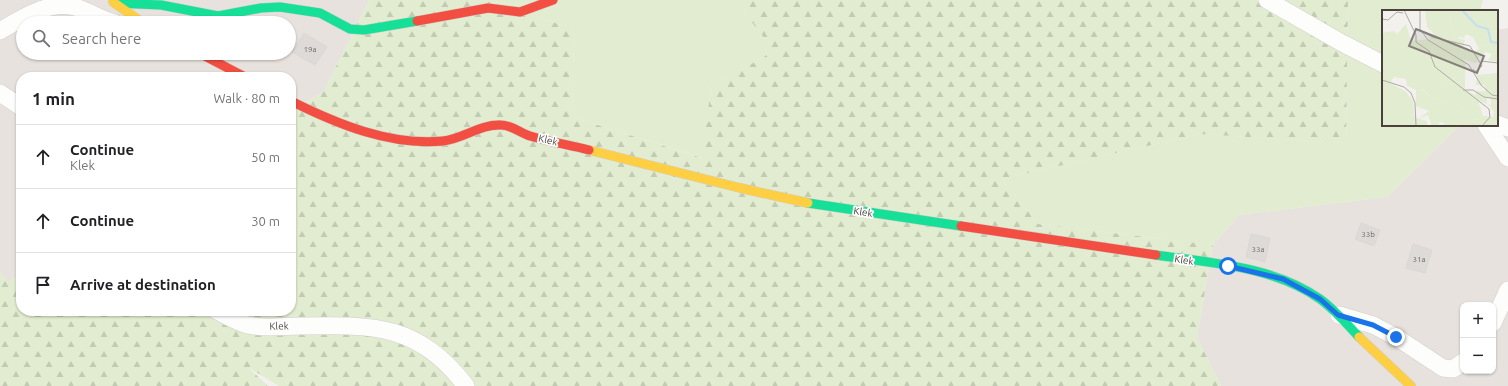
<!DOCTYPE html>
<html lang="en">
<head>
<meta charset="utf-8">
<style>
  body { margin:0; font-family:Ubuntu,sans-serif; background:#f6f6f6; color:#202124 }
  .controls { position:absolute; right:12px; bottom:12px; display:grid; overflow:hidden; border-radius:8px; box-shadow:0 1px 3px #0004 }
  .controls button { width:36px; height:36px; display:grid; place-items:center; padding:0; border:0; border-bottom:1px solid #e0e0e0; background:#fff; color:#202124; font:20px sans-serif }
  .stop { position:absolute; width:12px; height:12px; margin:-9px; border:3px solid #1a73e8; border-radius:50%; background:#fff }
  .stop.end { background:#1a73e8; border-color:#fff; box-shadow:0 1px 4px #0008 }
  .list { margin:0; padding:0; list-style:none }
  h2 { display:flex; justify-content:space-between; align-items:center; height:52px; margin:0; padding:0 16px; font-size:17px }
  h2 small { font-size:13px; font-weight:400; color:#757577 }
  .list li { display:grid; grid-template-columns:26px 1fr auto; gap:12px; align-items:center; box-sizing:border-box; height:64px; padding:0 16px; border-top:1px solid #e0e0e0 }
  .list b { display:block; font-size:15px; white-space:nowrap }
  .list p { margin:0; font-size:13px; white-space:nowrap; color:#757577 }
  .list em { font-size:13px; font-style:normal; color:#757577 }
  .icon { flex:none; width:22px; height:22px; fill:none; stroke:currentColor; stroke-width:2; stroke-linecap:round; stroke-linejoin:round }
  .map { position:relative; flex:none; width:1508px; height:386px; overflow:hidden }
  .search { position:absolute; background:#fff; box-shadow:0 1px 3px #0004; left:16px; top:16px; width:280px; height:44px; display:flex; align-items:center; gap:10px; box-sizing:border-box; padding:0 14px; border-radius:22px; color:#757577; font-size:15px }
  .panel { position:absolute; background:#fff; box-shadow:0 1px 3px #0004; left:16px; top:72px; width:280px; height:244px; border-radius:16px }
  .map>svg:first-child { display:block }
</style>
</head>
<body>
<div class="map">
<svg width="1508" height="386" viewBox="0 0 1508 386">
  <defs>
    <pattern id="forest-firs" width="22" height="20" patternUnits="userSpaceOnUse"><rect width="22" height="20" fill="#e2ecd0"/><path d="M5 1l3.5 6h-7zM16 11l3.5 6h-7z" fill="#c3ccb3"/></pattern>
  </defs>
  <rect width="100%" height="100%" fill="#f3f1ee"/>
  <!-- residential -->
  <g fill="#e7e2dd" fill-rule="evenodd">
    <path d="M 0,0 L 369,0 L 324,91 L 291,111 L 291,77 L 21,77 L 21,274 L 8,282 L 0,272 ZM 23,23 L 289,23 L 289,53 L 23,53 Z"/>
    <path d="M 1508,28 L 1508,386 L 1221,386 L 1197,337 L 1213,245 L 1239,215 L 1387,197 L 1460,125 L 1497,125 L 1497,30 ZM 1463,305 L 1493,305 L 1493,371 L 1463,371 Z"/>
  </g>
  <!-- grass -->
  <g fill="#e2ecd0">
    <polygon points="484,0 735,0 774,51 711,87 703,158 572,117 574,29"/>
    <polygon points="1348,0 1483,0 1480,11 1383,11 1383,125 1460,125 1387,197 1239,215 1213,245 1038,224 1002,179 1200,134 1346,143"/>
  </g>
  <!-- forest -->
  <polygon fill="url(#forest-firs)" points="369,0 484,0 574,29 572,117 702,158 711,87 774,51 735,0 1348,0 1346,143 1200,134 1002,179 1038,224 1213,245 1197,337 1221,386 279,386 249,368 268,386 0,386 0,272 8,282 21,274 21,311 291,311 291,111 324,91"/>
  <!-- building -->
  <g fill="#dddad7" stroke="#dbd8d4">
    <polygon points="304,33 327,47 315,65 292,52"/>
    <polygon points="1361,223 1380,230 1374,246 1355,239"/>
    <polygon points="1251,234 1270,238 1265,262 1246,257"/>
    <polygon points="1413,244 1432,250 1425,273 1406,268"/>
  </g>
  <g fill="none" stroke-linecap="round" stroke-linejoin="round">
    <!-- street casing -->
    <g stroke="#d1cfcc" stroke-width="18">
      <g id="street">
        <polyline points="1267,0 1342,43 1383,64"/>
        <path d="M 0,31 C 20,19 49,0 75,7 C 89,11 101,20 115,23"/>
        <polyline points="0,93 21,107"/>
        <polyline points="1497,124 1508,128"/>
        <polyline points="1486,125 1508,158"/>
        <path d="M 217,311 C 227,316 237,322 248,325 C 264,329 283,326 300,326 C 374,325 417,323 466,386"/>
        <polyline points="1339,315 1373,325 1396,337 1443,368 1453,369 1463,362"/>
        <polyline points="1493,323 1508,290"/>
      </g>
    </g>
    <!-- fast casing -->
    <g stroke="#d2cdc6" stroke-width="10">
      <g id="fast">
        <polyline points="115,3 161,5 218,16 261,8 280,7 320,13 350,29 364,30 417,21"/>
        <polyline points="808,203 961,226"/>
        <path d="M 1156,255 C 1211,263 1273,266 1320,299 C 1334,309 1347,324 1359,337"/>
      </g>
    </g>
    <!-- slow casing -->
    <g stroke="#d2cdc6" stroke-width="10">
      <g id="slow">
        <polyline points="113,2 143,23"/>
        <polyline points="589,150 740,188 808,203"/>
        <polyline points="1359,337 1411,386"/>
      </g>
    </g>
    <!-- jam casing -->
    <g stroke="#d2cdc6" stroke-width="10">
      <g id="jam">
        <polyline points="417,21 488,8 520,12 553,0"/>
        <polyline points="199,53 245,77"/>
        <path d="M 291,101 C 337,124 390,146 443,141 C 463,139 480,124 501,125 C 512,125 520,133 530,136 C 549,142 570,145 589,150"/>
        <polyline points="961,226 1156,255"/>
      </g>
    </g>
    <!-- street -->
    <use href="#street" stroke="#fdfdfc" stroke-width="17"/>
    <!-- fast -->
    <use href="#fast" stroke="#16e098" stroke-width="9"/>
    <!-- slow -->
    <use href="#slow" stroke="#ffcf43" stroke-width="9"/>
    <!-- jam -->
    <use href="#jam" stroke="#f24e42" stroke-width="9"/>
  </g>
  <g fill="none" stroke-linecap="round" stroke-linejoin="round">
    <!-- route -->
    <polyline stroke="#1a73e8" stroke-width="5" points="1228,266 1283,279 1320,299 1338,315 1373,325 1396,337"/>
  </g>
  <g text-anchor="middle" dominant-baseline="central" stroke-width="3.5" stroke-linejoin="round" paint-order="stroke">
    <!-- number labels -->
    <g font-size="8" fill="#706962">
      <text x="310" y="49">19a</text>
      <text x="1368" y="234">33b</text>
      <text x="1258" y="249">33a</text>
      <text x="1419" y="259">31a</text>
    </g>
    <!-- street labels -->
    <g font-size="10" fill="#4a423a" stroke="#fff">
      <text transform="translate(548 140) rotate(13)">Klek</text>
      <text transform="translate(863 212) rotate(9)">Klek</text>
      <text transform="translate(1184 260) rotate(9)">Klek</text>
      <text transform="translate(279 326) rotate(-1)">Klek</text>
    </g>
  </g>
  <!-- overview -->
  <g transform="translate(1382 10)">
    <rect width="116" height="116" fill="#f3f1ee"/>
    <path d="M 43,0 L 66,0 L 73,30 L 63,39 L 58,34 L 59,30 L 45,17 ZM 104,34 L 116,42 L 116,52 L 106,50 L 110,44 L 104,42 L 96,48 L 98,51 L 93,53 L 77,48 L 76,45 L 86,46 L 97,39 L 96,37 ZM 116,63 L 115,82 L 103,82 L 103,75 L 94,75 L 95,65 ZM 83,66 L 83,80 L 75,75 L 55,72 L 54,69 L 79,68 ZM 39,79 L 51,88 L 77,96 L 90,104 L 90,110 L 98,109 L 101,106 L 111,107 L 112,102 L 106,94 L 109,95 L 109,88 L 116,89 L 116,116 L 61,116 L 62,113 L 58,112 L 56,116 L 50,116 L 46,105 L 37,109 L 45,111 L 45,116 L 33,116 L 32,106 L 37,109 L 47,101 L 34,96 L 34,80 Z" fill="#e2ecd0"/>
    <path d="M 66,0 L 116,0 L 116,42 L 104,34 L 96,37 L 91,27 L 84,24 L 82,28 L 77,27 L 76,28 L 83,30 L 81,37 L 95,43 L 92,50 L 76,45 L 84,52 L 83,66 L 79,68 L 55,69 L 55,72 L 75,75 L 93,85 L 95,81 L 113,82 L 116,79 L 116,89 L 105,88 L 105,94 L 96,90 L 101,106 L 98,109 L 90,110 L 90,104 L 77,96 L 51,88 L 40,79 L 34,80 L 25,76 L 24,69 L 12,67 L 8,73 L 23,81 L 31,91 L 33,116 L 0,116 L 0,23 L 12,21 L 15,24 L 24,14 L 29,31 L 47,29 L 52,24 L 60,30 L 58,34 L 63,38 L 68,35 L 69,30 L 73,30 Z" fill="#e2ecd0"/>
    <path d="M 78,0 L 116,0 L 116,34 L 108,34 L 102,19 L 86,10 Z" fill="#e2ecd0"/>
    <path fill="none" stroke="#c2e0ee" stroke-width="2" d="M 80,0 L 95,16 L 106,19 L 109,32 L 116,33"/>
    <path fill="none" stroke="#afaba6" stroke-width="1" d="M 22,0 L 34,25 L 34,32 L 47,41 L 53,57 L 107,99 L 108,107 L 100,116M 38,0 L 38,19 L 46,30 L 87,55 L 99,75 L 110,85 L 116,86M 0,9 L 6,10 L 15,2 L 21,3M 41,22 L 50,27 L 88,36 L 100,56 L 93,62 L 91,59M 99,51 L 116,53M 0,70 L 22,77 L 29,83 L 33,93 L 34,116M 81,80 L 91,80 L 102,87 L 116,89"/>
    <path fill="#857f79" fill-opacity="0.15" stroke="#857f79" stroke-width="2" d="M 34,19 L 102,46 L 95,63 L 27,36 Z"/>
    <rect width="116" height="116" fill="none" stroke="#4a423a" stroke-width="2"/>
  </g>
</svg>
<div class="controls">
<button>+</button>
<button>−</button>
</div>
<div class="stop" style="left:1228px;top:266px"></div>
<div class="stop end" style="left:1396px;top:337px"></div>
<div class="search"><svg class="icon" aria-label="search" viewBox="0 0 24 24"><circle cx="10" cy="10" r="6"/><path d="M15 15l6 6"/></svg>Search here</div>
<section class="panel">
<h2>1 min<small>Walk · 80 m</small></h2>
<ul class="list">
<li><svg class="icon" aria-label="ahead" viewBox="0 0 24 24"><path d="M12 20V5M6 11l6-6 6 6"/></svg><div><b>Continue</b><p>Klek</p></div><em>50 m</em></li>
<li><svg class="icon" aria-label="ahead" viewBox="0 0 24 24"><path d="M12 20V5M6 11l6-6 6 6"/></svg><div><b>Continue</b></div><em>30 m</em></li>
<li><svg class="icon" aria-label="arrive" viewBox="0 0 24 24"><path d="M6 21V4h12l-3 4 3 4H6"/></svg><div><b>Arrive at destination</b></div></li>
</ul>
</section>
</div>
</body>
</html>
